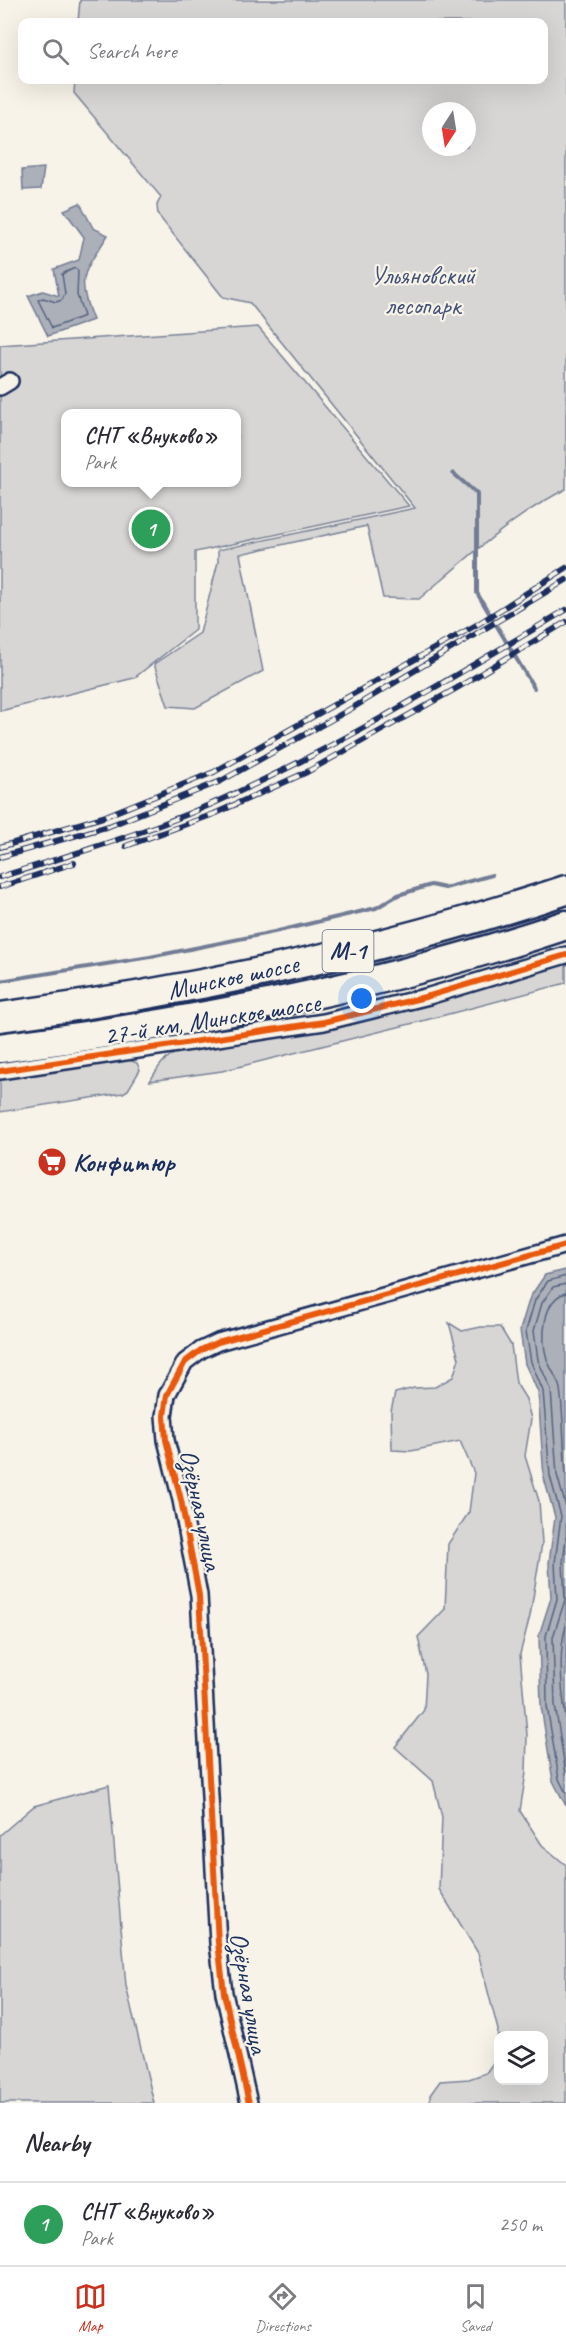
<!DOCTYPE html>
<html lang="en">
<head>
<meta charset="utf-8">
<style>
  body { margin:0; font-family:Caveat,sans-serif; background:#f7f7f7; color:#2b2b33 }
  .controls { position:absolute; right:18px; bottom:18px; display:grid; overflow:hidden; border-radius:12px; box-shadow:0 6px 24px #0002 }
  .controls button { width:54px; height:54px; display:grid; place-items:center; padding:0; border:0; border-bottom:2px solid #e1e1e2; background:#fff; color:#2b2b33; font:30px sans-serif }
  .compass { position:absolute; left:422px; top:102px; width:54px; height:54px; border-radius:50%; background:#fff; box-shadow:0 6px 24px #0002; rotate:192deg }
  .you { position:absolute; left:362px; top:999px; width:21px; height:21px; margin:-15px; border:4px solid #fff; border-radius:50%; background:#1a73e8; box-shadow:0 0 0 9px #1a73e833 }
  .badge { display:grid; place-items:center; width:39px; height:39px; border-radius:50%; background:#c8321e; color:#fff; font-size:20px; font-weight:700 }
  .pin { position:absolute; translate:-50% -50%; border:3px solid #fff; box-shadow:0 2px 6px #0006 }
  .popup { position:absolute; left:61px; top:409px; width:180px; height:78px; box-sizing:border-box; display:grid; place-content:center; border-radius:12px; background:#fff; filter:drop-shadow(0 2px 4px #0005); font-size:20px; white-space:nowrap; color:#7c7c81 }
  .popup b { font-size:22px; color:#2b2b33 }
  .popup::after { content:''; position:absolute; left:50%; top:100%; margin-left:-12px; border:12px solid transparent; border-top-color:#fff }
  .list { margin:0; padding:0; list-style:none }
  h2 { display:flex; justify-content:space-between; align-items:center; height:78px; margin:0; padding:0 24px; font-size:26px }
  h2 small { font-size:20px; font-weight:400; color:#7c7c81 }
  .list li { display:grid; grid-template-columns:39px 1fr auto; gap:18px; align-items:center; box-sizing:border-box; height:84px; padding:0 24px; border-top:2px solid #e1e1e2 }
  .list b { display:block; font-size:22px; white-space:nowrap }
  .list p { margin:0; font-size:20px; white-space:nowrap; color:#7c7c81 }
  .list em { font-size:20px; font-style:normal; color:#7c7c81 }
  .icon { flex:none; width:33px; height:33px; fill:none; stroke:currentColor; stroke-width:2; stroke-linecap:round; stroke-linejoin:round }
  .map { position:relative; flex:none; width:566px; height:2103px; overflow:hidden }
  .search { position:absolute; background:#fff; box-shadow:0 6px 24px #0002; left:18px; right:18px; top:18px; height:66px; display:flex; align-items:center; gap:15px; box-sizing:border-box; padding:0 21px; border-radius:12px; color:#7c7c81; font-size:22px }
  .sheet { height:162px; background:#fff }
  nav { display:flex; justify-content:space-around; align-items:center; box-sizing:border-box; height:84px; border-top:2px solid #e1e1e2; background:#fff; font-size:16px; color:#7c7c81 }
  nav a { display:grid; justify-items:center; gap:3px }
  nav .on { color:#c8321e }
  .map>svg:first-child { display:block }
</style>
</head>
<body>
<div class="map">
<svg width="566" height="2103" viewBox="0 0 566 2103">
  <rect width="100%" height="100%" fill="#f7f3e8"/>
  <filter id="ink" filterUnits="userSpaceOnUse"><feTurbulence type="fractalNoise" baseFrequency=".0167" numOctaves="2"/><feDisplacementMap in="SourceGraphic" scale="12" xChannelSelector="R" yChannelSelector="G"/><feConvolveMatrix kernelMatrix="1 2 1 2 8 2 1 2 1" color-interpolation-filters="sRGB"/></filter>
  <g filter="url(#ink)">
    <!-- green -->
    <g fill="#d7d6d4" stroke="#798299" stroke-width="1.5" fill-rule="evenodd">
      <path d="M 80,0 L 566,0 L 566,489 C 511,517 466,559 419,599 L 383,598 L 367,526 L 240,554 L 263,671 L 195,708 L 168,706 L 154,664 L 200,633 L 218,562 L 218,550 L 415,508 L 250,303 L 223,297 L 158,215 L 157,205 L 161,197 L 74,93 L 75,80 L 544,80 L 544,22 L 78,22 ZM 431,111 L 467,111 L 467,147 L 431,147 Z"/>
      <path d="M 258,327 L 409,506 L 195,552 L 195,630 L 134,678 L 0,711 L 0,345 ZM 66,414 L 237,414 L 237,482 L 66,482 Z"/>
      <path d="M 566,963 L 566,983 L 422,1021 L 222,1071 L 150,1081 C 158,1068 163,1057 179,1052 L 358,1022 L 519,979 Z"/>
      <polygon points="129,1060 137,1063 140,1070 128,1090 123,1093 0,1112 0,1078"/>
      <path d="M 449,1323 L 462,1331 L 481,1327 L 500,1327 L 511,1345 L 516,1383 L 526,1399 L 531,1419 L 525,1456 L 539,1501 L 542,1543 L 530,1616 L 520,1654 L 527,1735 L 526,1773 L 520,1811 L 542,1845 L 566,1865 L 566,2103 L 430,2103 L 430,2095 L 440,2081 L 469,2079 L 486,2073 L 495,2060 L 498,2030 L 478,1953 L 439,1889 L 442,1817 L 433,1781 L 395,1747 L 424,1710 L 426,1674 L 418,1637 L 445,1609 L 448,1544 L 469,1512 L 474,1473 L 460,1441 L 411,1451 L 392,1450 L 391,1411 L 395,1393 L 414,1388 L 435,1387 L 453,1377 L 459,1359 ZM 498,2036 L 544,2036 L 544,2080 L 498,2080 Z"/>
      <polygon points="109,1785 126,1986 154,2103 0,2103 0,1835 34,1806"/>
    </g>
    <!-- water -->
    <g fill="#acb0b9" stroke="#727c95" stroke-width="1.5">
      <polygon points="44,168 41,189 23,190 22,170"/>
      <path d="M 80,203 L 93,228 L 108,235 C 84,273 75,276 93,320 L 48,336 L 28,296 L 43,291 L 59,296 L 54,269 L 79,260 L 84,237 L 64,210 Z"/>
      <polygon points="566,1270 566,1806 553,1781 541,1706 539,1635 551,1598 549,1563 555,1517 544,1478 538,1392 525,1364 520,1330 530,1297 545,1275"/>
    </g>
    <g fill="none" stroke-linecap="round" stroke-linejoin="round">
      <!-- shore -->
      <g stroke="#556382" stroke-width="1.5">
        <polygon points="75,268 78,271 77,295 84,316 52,328 38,300 43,298 56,302 62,300 65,294 62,274"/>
        <polyline points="566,1276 548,1281 535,1300 526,1331 531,1362 543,1391 550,1476 561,1516 555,1563 557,1599 546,1636 547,1706 559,1779 566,1793"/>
        <polyline points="566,1284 553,1287 542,1303 534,1331 538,1360 551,1390 557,1475 566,1507"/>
        <path d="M 566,1293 C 542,1299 541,1340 547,1359 C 550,1369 558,1378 560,1389 C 564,1416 563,1446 566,1474"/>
        <polyline points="566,1537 563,1563 565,1600 553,1637 555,1705 566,1774"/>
        <path d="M 566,1626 C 558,1651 562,1693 566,1719"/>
      </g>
      <!-- stream -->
      <g stroke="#727c95" stroke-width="4">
        <polyline points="453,473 477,494 477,593 534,688"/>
        <polyline points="0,981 150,957 274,932 376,908 398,895 421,888 431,885 445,888 492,875"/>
      </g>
      <!-- street casing -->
      <g stroke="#1b2f5e" stroke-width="20">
        <g id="street">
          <polyline points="0,387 10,381"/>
          <polyline points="0,1071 324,1022 429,996 566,955"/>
          <polyline points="249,2103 224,1993 218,1943 199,1595 181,1500 166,1440 164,1416 167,1395 185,1362 201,1350 218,1342 566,1245"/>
        </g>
      </g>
      <!-- highway casing -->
      <g stroke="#1b2f5e" stroke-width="33">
        <g id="highway">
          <path d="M 0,1017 C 192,991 382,951 566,890"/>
          <path d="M 0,1048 C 192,1023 381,987 566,925"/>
        </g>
      </g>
      <!-- street -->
      <use href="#street" stroke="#f7f3e8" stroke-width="15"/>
      <!-- highway -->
      <use href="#highway" stroke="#f7f3e8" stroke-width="28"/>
      <!-- rail casing -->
      <g stroke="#1b2f5e" stroke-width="6">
        <g id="rail">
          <polyline points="126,846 214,814 307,772 457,688 566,622"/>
          <polyline points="0,847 103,817 214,772 478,624 566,568"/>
          <polyline points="0,857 109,826 221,781 354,707 566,580"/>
          <path d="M 0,877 C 80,852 160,829 236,793 C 350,740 458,674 566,610"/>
          <polyline points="0,887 74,863"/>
        </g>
      </g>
      <!-- rail -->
      <use href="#rail" stroke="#f7f3e8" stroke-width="4" stroke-dasharray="11" stroke-linecap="butt"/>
      <!-- cycleway casing -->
      <g stroke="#f7f3e8" stroke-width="10">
        <g id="cycleway">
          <polyline points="0,1071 324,1022 429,996 566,955"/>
          <polyline points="249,2103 224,1993 218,1943 199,1595 181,1500 166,1440 164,1416 167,1395 185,1362 201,1350 218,1342 566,1245"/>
        </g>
      </g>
      <!-- cycleway -->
      <use href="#cycleway" stroke="#e8590c" stroke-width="6"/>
    </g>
  </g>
  <!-- icons -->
  <defs>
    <g id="supermarket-disc" transform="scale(1.5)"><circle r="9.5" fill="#c8321e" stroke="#f7f3e8"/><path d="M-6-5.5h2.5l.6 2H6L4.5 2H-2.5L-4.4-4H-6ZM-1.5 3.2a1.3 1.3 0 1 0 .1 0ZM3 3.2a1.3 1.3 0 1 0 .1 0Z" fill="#fff"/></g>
  </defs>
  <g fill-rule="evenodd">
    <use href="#supermarket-disc" x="52" y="1162"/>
  </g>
  <g text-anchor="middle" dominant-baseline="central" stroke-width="4.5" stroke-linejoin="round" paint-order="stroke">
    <!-- shield labels -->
    <rect fill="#f7f3e8" stroke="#5d6a87" stroke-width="1.5" x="322.5" y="930" width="51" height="42" rx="4.5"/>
    <g font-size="24" font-weight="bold" fill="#1b2f5e">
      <text x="348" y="951">М-1</text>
    </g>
    <!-- park labels -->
    <g font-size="26" fill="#415076" stroke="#f7f3e8">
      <text x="423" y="275">Ульяновский<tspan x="423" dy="30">лесопарк</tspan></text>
    </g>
    <!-- street labels -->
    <g font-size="26" fill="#1b2f5e" stroke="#f7f3e8">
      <text transform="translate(233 977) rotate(-12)">Минское шоссе</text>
      <text transform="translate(212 1019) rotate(-9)">27-й км, Минское шоссе</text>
      <text transform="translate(201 1510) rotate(78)">Озёрная улица</text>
      <text transform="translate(249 1993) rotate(80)">Озёрная улица</text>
    </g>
    <!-- poi labels -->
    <g font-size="26" font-weight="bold" fill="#1b2f5e" stroke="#f7f3e8" text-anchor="start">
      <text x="73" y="1162">Конфитюр</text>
    </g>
  </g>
</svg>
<div class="controls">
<button><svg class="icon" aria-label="layers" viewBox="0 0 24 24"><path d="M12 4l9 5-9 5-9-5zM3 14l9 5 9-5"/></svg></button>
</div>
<svg class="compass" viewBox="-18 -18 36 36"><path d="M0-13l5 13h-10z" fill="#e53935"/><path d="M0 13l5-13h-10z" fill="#7c7c81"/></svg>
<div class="you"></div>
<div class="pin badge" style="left:151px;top:529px;background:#2e9e5b">1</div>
<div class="popup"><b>СНТ «Внуково»</b>Park</div>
<div class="search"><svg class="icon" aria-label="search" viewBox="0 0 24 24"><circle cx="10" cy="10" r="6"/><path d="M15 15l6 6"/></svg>Search here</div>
</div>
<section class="sheet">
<h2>Nearby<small></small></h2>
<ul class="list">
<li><span class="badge" style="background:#2e9e5b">1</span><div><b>СНТ «Внуково»</b><p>Park</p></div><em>250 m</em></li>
</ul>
</section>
<nav>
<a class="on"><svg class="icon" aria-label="map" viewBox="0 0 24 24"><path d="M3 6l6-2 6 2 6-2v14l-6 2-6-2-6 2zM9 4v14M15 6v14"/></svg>Map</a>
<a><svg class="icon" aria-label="directions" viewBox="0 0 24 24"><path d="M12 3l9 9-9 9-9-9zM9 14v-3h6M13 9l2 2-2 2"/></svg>Directions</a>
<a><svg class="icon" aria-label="saved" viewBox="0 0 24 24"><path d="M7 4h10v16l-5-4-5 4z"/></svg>Saved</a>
</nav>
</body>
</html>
